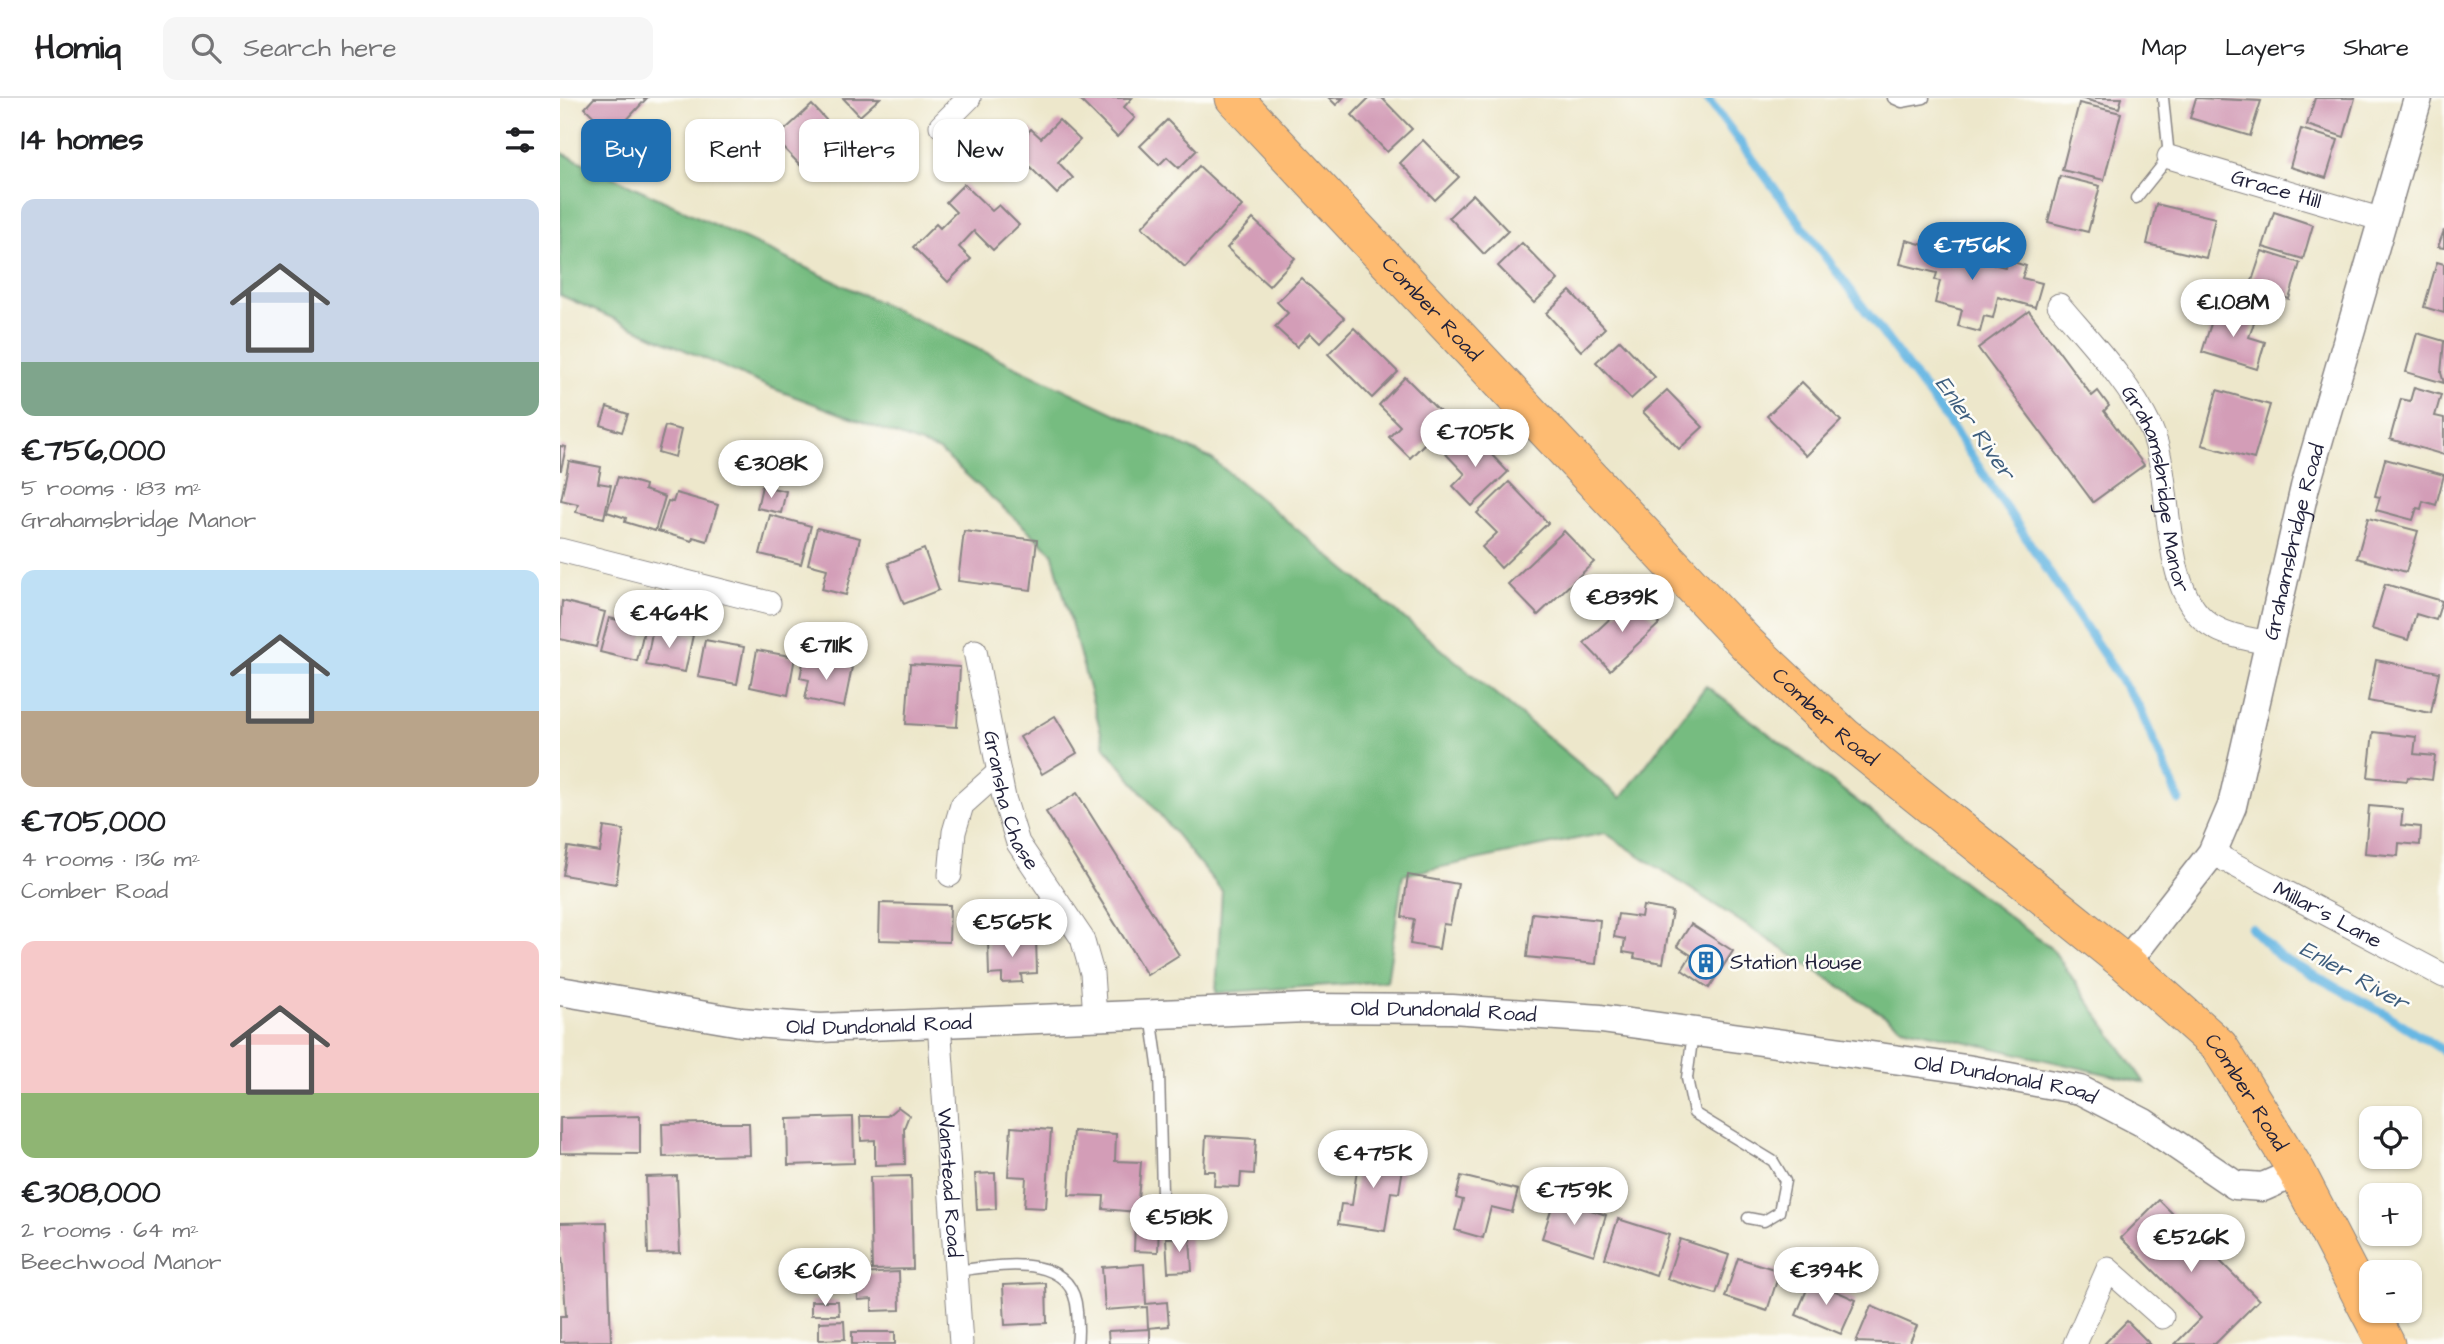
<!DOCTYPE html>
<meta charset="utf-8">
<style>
body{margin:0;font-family:"Architects Daughter",sans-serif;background:#f6f6f6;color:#202124;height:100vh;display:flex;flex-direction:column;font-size:26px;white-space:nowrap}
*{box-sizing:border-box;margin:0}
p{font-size:23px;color:#757577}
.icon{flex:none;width:38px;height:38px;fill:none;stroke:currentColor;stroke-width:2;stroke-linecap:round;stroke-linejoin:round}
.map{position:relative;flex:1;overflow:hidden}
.sheet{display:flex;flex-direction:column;background:#fff;width:560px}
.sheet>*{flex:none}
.banner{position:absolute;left:21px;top:21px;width:665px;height:63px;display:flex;gap:14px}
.buttons{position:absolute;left:1799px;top:1008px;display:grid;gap:14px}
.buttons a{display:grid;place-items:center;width:63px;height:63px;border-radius:14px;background:#fff;box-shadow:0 2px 5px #0004;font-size:35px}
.price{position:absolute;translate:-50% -60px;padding:0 16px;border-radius:24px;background:#fff;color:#222;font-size:23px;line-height:46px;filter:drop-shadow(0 2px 4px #0008)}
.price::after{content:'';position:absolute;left:50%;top:42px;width:21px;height:16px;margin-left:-10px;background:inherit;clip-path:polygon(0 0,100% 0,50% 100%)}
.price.current{background:#1f6fb2;color:#fff}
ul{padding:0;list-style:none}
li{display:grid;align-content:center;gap:14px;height:371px;padding:0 21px}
li span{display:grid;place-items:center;height:217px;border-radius:14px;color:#555}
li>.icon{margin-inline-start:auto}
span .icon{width:126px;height:126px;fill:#fffc;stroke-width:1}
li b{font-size:30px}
h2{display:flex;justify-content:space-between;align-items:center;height:84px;padding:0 21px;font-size:30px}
.pill{padding:0 24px;border-radius:14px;background:#fff;box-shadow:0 2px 5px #0004;font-size:24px;line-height:63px}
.pill.current{background:#1f6fb2;color:#fff}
header{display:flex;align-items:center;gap:42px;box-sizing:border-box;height:98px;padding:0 35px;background:#fff;border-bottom:2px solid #e0e0e0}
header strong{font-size:33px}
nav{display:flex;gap:38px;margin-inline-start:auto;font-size:24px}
.search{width:490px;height:63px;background:#f6f6f6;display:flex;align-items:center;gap:18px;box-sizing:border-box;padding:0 24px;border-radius:14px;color:#757577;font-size:26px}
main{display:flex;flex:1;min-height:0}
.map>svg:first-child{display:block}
</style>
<header>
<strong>Homiq</strong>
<div class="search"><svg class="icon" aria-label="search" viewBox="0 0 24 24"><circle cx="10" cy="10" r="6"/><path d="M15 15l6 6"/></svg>Search here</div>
<nav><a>Map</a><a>Layers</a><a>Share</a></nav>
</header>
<main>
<section class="sheet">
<h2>14 homes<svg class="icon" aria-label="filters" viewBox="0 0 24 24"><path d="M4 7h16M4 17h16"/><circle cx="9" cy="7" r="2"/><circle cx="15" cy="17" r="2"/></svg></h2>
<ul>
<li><span style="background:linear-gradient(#c9d6e8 75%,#7fa58c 0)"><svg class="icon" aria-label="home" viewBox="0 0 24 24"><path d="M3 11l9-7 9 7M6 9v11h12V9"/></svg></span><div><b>€756,000</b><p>5 rooms · 183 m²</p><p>Grahamsbridge Manor</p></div></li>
<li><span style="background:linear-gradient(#bfe0f5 65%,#b9a48a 0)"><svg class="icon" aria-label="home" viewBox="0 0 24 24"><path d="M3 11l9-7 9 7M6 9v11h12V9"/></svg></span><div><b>€705,000</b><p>4 rooms · 136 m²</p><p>Comber Road</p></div></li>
<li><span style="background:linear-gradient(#f6c9c9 70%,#8fb573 0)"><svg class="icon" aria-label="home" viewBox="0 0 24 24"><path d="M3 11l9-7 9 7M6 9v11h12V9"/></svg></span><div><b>€308,000</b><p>2 rooms · 64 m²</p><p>Beechwood Manor</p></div></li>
</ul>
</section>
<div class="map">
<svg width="1884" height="1246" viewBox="0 0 1884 1246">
<rect width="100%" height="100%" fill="#fdfcf7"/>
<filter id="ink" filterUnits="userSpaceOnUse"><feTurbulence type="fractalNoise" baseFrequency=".0143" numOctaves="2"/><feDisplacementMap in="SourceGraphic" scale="14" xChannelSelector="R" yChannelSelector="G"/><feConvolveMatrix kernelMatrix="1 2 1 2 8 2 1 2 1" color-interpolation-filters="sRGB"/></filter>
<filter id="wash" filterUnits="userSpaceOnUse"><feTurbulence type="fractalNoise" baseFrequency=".00686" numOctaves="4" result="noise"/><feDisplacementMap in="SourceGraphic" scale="28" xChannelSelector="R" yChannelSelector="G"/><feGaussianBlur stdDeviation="1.57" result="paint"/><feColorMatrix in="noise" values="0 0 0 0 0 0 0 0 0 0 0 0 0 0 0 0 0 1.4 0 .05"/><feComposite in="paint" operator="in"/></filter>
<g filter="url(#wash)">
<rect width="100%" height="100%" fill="#ede7cb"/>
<polygon fill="#76bc80" stroke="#4c6f5e" stroke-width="2" points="0,54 652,361 1061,700 1146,588 1493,852 1585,985 1342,929 1045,735 843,777 827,883 656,895 662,793 545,649 492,454 380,353 209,289 0,197"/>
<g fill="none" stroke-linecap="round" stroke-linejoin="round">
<g stroke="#68b7e3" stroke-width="9">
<polyline points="1147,0 1388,323 1579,609 1619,702"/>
<polyline points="1691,830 1720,859 1826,916 1884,953"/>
</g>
</g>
<g id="blocks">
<g fill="#d39db7">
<polygon points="34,0 87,0 53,37 25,10"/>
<polygon points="283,0 320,0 300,18"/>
<polygon points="518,0 572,0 564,9 575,20 557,39"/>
<polygon points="769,0 783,0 776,7"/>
<polygon points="809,0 822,0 852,31 827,54 792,17"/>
<polygon points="1519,0 1562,0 1559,10"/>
<polygon points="1636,0 1701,3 1690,38 1630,20"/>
<polygon points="1755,0 1795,0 1784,39 1747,27"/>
<polygon points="1519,5 1561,15 1544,82 1502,72"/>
<polygon points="252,7 284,41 270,54 266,49 243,70 215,41"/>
<polygon points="499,22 520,42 498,64 513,80 497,96 452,51 471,31 481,40"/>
<polygon points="607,22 637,52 619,70 607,59 599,67 580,48"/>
<polygon points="1741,31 1778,42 1766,80 1730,69"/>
<polygon points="863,42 899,79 875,102 840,65"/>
<polygon points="639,68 682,108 625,169 582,129"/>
<polygon points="1500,78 1540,88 1528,134 1488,124"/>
<polygon points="404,86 432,113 439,107 459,127 433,152 414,133 399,149 411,161 388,184 353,149 376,126 380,130 396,114 386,104"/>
<polygon points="913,96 948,133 924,156 889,119"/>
<polygon points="1596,106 1655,120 1646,160 1587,146"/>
<polygon points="1714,114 1753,127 1743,161 1703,149"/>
<polygon points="693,121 735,160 709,188 667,150"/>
<polygon points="1884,132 1884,150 1878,149"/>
<polygon points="1346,142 1403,158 1404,152 1435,161 1433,166 1445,169 1447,162 1466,168 1462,180 1482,185 1475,209 1438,199 1433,220 1424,218 1420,234 1398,228 1402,212 1375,205 1380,183 1375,182 1377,175 1340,166"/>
<polygon points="962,145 998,182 974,205 938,168"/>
<polygon points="1702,153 1740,165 1729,201 1690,189"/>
<polygon points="1877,164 1884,166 1884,215 1864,209"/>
<polygon points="741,180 784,220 760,245 750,235 737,249 715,229 728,215 717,204"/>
<polygon points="1010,193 1045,230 1021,253 986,215"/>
<polygon points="1656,210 1695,222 1689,239 1705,244 1697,271 1642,254"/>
<polygon points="1469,213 1532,298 1538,293 1549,308 1544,313 1584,367 1533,404 1418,250"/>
<polygon points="794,230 838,274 812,300 768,256"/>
<polygon points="1857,235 1884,243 1881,275 1884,285 1846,274"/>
<polygon points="1060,242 1095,279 1071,301 1036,264"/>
<polygon points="845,279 888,322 850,360 829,339 840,328 819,307"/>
<polygon points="1242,284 1281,323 1246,358 1207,318"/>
<polygon points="1854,289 1881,297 1875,318 1884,320 1884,357 1830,341 1841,301 1850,303"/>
<polygon points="1107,292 1143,329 1119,351 1083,314"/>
<polygon points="1657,292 1710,307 1694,361 1642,347"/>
<polygon points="47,309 68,316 62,334 41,327"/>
<polygon points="105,328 121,332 115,359 98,354"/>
<polygon points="910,334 948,374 912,408 893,388 905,376 886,356"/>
<polygon points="0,348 6,349 1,372 0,372"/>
<polygon points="1825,361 1884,377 1876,407 1863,403 1861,411 1857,410 1853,422 1816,412 1820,399 1815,398"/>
<polygon points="9,363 41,369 38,385 51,387 44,420 16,414 18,406 1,402"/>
<polygon points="58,379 85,387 84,392 105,399 95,433 65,424 66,420 47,414"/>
<polygon points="949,384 988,425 941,470 922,449 937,435 917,415"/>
<polygon points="202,388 226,393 221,415 197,410"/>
<polygon points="116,395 158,407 147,443 133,439 132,443 98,433 108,403 113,404"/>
<polygon points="210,417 251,428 241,466 200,456"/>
<polygon points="1808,420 1858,433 1846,474 1797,460"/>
<polygon points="257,430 300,440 286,497 262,491 267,471 248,466"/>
<polygon points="404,433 477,442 471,492 398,483"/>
<polygon points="1004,433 1034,464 978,517 948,486"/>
<polygon points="364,451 379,492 344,506 328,465"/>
<polygon points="1825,486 1882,503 1876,522 1856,516 1848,542 1812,531"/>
<polygon points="1073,499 1099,526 1050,572 1024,545"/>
<polygon points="2,503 45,514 36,549 0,541"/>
<polygon points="49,520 85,528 77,563 40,554"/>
<polygon points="93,529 133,537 125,574 86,567"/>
<polygon points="145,542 184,549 177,586 138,579"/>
<polygon points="197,552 235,559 228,597 190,589"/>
<polygon points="244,560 292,569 284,609 245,601 249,582 240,580"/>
<polygon points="1816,562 1879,574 1871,615 1808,603"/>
<polygon points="350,566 400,569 397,629 346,626"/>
<polygon points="495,618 517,655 482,676 460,639"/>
<polygon points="1813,634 1856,639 1854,656 1875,658 1872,682 1848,679 1847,683 1808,679"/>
<polygon points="517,695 619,857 587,877 486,714"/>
<polygon points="1809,708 1843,711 1841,727 1861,729 1860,747 1839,745 1838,758 1805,755"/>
<polygon points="44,729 64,732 56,786 3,777 8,749 40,754"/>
<polygon points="848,777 898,786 890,827 883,826 879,851 850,846 854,821 842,819"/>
<polygon points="320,805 390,807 389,844 319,842"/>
<polygon points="1083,808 1112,813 1103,865 1074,860 1075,856 1063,854 1065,841 1054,839 1058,816 1081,819"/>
<polygon points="972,815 1040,822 1036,866 967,859"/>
<polygon points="1131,826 1173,853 1149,890 1122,872 1131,857 1117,848"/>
<polygon points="476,841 477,875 461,876 462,884 442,885 442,876 429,877 428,842"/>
<polygon points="338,1009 349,1017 344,1030 345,1066 315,1067 315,1042 301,1043 300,1018 327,1018"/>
<polygon points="80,1018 80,1056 0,1055 0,1020"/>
<polygon points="293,1019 294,1065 228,1067 227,1021"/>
<polygon points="146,1025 189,1025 190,1057 103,1059 102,1026"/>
<polygon points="451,1029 491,1032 486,1110 464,1109 466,1079 448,1078"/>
<polygon points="513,1033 556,1036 555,1063 581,1064 577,1114 543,1111 544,1098 509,1097"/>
<polygon points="646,1038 696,1041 694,1076 681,1075 680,1089 654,1088 655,1073 644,1073"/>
<polygon points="800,1051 845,1057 839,1095 831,1094 825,1133 778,1126 781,1106 792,1107"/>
<polygon points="435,1075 436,1111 417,1112 415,1076"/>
<polygon points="117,1078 120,1155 88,1156 86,1079"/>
<polygon points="351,1078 353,1171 312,1172 310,1079"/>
<polygon points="901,1078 958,1092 952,1114 931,1109 923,1140 895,1132 903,1102 896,1100"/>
<polygon points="995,1100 1046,1117 1034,1157 982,1140"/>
<polygon points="1599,1102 1699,1202 1655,1246 1615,1246 1641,1220 1561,1140"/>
<polygon points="1058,1121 1109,1137 1096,1177 1045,1160"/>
<polygon points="47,1124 51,1243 0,1244 0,1218 6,1218 0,1125"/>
<polygon points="575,1124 599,1125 598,1154 574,1153"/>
<polygon points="630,1139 632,1173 608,1174 606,1140"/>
<polygon points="1120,1141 1169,1157 1156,1196 1107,1181"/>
<polygon points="1178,1160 1220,1173 1207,1213 1165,1199"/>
<polygon points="584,1166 586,1206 607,1204 609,1228 588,1230 587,1209 545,1212 542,1169"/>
<polygon points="339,1174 340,1212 312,1213 312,1201 298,1202 297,1176"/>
<polygon points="1251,1182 1296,1202 1281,1236 1236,1217"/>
<polygon points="486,1185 487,1225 445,1227 443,1187"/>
<polygon points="251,1203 278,1203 279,1217 251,1217"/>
<polygon points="1311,1208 1357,1228 1349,1246 1296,1244"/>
<polygon points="284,1223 285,1241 259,1242 259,1224"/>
<polygon points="1567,1223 1590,1246 1544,1246"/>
<polygon points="590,1231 590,1246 549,1246 548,1233"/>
<rect x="292" y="1234" width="43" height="12"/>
</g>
</g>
</g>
<g filter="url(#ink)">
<use href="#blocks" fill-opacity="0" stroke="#888483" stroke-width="2"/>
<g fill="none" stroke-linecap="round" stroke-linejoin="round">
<defs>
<g id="service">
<polyline points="1333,0 1342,4 1364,0"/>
<polyline points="1576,100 1609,59 1603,0"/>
<polyline points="591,917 599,974 602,1095 610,1120 620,1121"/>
<polyline points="1133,935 1127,980 1134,1015 1213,1063 1225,1083 1219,1114 1204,1123 1188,1120"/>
<path d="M395,1173C438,1168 513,1152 517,1213C518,1225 519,1235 517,1246"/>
</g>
<g id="minor">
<polyline points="381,28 409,0"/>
<path id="s1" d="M1609,59L1823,122"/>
<path id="s2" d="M1499,207C1532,246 1569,284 1591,331C1615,384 1598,490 1649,526C1666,538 1689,541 1709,545"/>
<polyline points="0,452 209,505"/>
<path id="s3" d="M415,553L444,700L458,745L522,840L532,875L535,920"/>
<path id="s4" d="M1652,755L1884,878"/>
<polyline points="390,777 394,734 402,707 439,674"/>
<path id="s5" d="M379,924L401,1246"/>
<polyline points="1515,1246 1548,1171 1602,1219"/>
</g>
<g id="tertiary">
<path id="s6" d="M1566,865L1652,755L1672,708L1745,389L1858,0"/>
<path id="s7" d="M0,893L181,924L260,930L747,910L892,911L1041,921L1406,971L1520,992L1584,1025L1675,1087L1703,1089L1737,1074"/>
</g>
<g id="trunk">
<path id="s8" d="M674,0L1186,545L1284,638L1566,865L1659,948L1737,1074L1826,1246"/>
</g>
</defs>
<use href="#service" stroke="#888483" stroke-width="13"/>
<use href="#minor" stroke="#888483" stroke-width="25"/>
<use href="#tertiary" stroke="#888483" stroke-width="31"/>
<use href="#trunk" stroke="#888483" stroke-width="39"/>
<use href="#service" stroke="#fff" stroke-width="10"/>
<use href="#minor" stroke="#fff" stroke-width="23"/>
<use href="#tertiary" stroke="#fff" stroke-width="28"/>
<use href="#trunk" stroke="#febb71" stroke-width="37"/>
</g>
</g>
<defs>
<symbol id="building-ring" viewBox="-11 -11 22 22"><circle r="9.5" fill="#fdfcf7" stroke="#1f6fb2" stroke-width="1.5"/><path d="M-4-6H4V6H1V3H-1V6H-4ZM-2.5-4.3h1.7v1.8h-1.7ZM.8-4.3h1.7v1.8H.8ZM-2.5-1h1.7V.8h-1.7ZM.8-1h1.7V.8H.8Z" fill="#1f6fb2"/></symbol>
</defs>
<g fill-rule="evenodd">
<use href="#building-ring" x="1127" y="845" width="38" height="38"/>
</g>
<g text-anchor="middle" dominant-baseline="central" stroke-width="5" stroke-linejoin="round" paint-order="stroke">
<g font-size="21" fill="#22223b" stroke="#fdfcf7">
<text stroke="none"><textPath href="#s1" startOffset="112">Grace Hill</textPath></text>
<text stroke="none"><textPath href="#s8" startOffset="289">Comber Road</textPath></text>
<text stroke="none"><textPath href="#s2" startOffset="214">Grahamsbridge Manor</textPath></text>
<text stroke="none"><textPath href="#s6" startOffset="462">Grahamsbridge Road</textPath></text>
<text stroke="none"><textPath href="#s8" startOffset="856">Comber Road</textPath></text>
<text stroke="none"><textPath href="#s3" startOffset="154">Gransha Chase</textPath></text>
<text stroke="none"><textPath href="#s4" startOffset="131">Millar's Lane</textPath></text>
<text stroke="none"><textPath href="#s7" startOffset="887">Old Dundonald Road</textPath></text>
<text stroke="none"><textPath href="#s7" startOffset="322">Old Dundonald Road</textPath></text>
<text stroke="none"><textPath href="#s7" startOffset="1454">Old Dundonald Road</textPath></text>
<text stroke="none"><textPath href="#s8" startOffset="1423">Comber Road</textPath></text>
<text stroke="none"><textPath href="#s5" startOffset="161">Wanstead Road</textPath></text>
</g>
<g font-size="21" fill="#22223b" stroke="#fdfcf7" text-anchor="start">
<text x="1170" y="864">Station House</text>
</g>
<g font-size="23" font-style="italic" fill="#3e5e7e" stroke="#fdfcf7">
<text transform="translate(1415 330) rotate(55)">Enler River</text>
<text transform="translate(1794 878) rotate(29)">Enler River</text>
</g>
</g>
</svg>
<div class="buttons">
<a><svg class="icon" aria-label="locate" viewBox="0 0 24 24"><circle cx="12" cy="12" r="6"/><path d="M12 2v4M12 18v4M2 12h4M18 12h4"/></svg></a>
<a>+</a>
<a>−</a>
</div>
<b class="price current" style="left:1412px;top:184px">€756K</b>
<b class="price" style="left:1673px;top:241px">€1.08M</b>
<b class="price" style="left:915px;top:371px">€705K</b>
<b class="price" style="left:211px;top:402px">€308K</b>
<b class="price" style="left:1062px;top:536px">€839K</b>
<b class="price" style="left:109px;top:552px">€464K</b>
<b class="price" style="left:266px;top:584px">€711K</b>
<b class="price" style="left:452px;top:861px">€565K</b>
<b class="price" style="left:813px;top:1092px">€475K</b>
<b class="price" style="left:1014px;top:1129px">€759K</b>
<b class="price" style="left:619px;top:1156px">€518K</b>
<b class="price" style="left:1631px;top:1176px">€526K</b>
<b class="price" style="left:1266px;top:1209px">€394K</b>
<b class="price" style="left:265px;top:1210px">€613K</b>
<div class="banner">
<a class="pill current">Buy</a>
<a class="pill">Rent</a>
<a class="pill">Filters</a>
<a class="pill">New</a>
</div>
</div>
</main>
